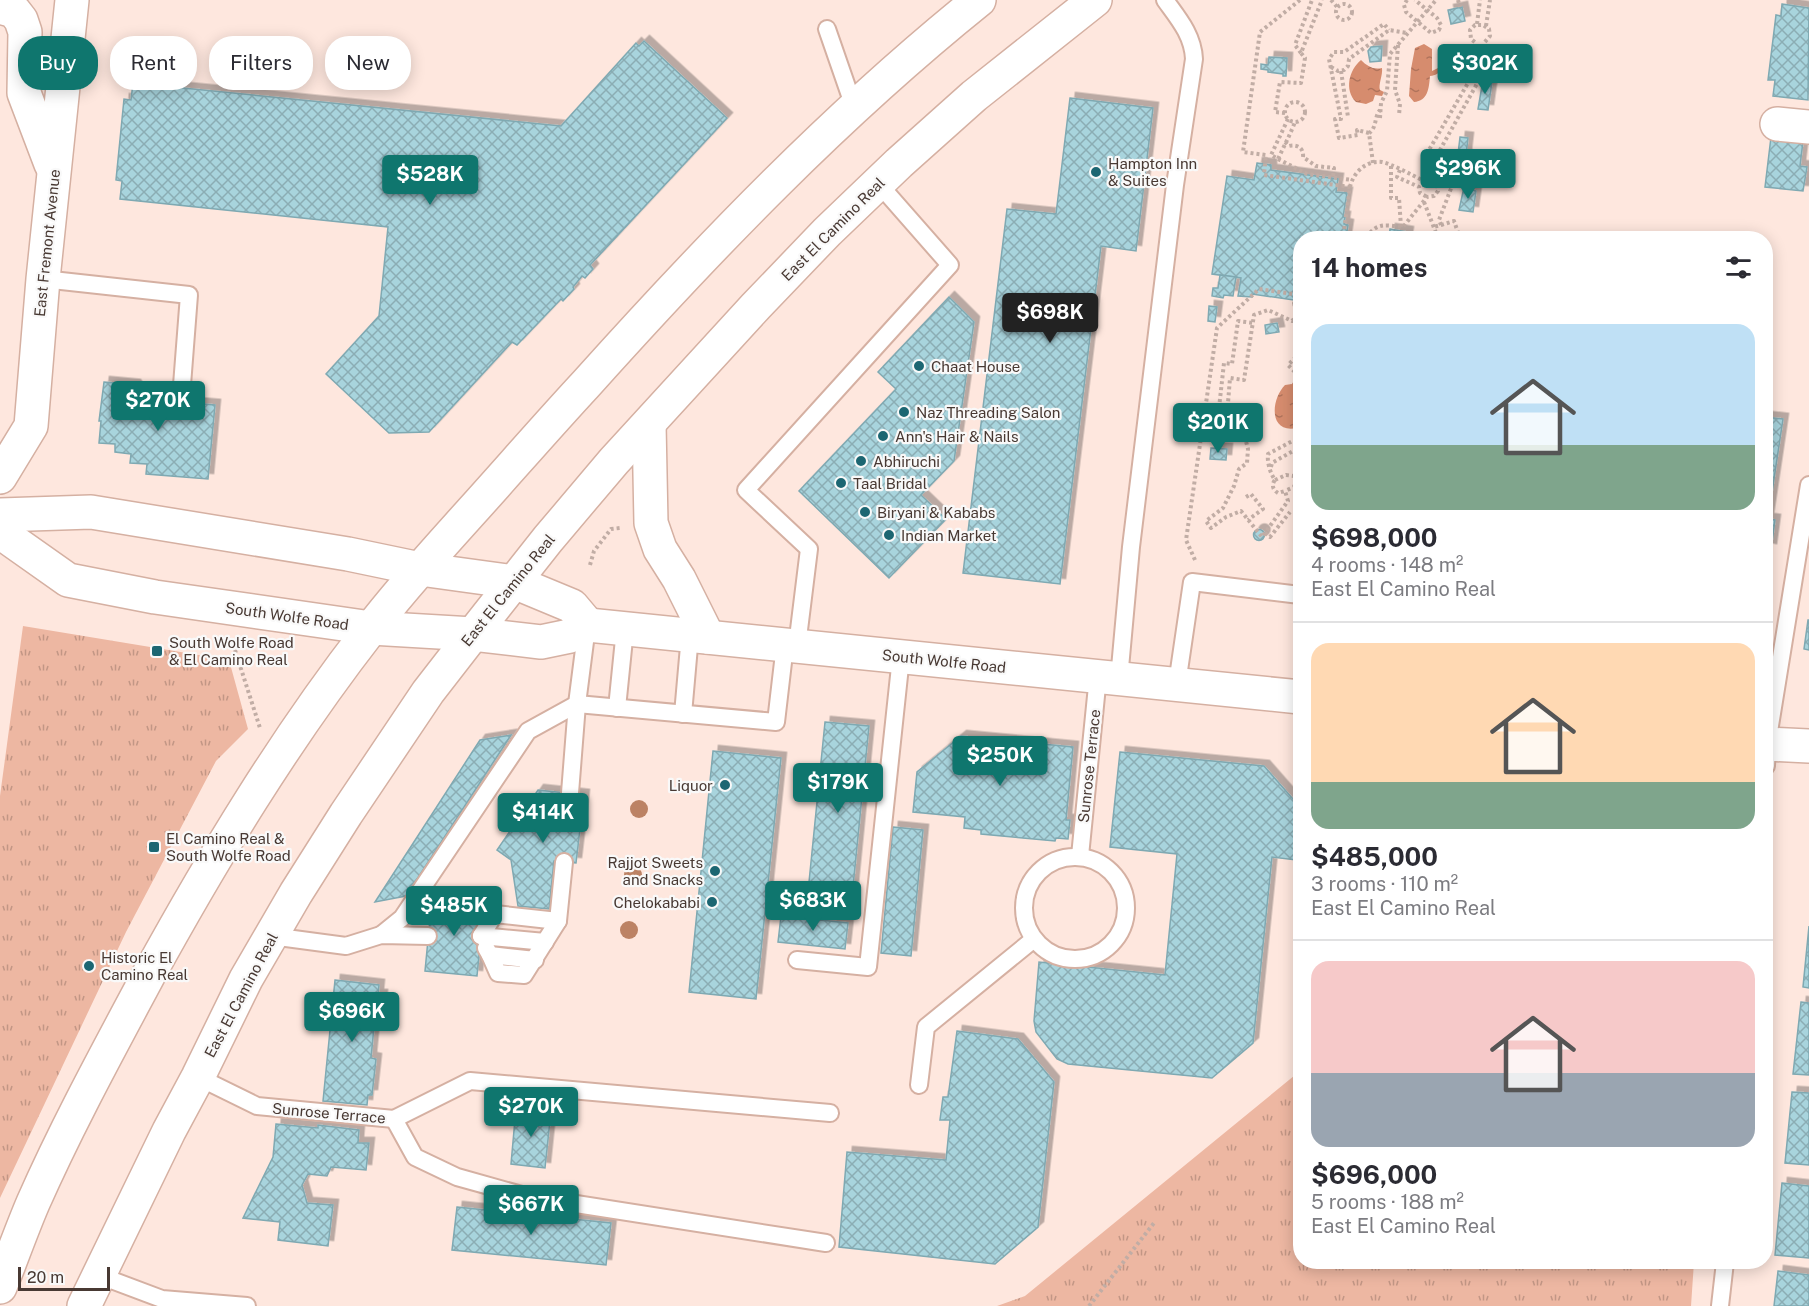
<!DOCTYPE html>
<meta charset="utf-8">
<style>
body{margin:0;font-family:"Public Sans",sans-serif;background:#f7f7f7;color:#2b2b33;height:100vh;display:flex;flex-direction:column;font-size:22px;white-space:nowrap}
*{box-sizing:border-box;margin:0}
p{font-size:20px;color:#7c7c81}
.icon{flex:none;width:33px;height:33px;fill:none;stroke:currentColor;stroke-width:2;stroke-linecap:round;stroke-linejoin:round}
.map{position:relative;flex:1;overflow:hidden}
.sheet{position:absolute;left:1293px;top:231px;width:480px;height:1038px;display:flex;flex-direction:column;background:#fff;border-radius:24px;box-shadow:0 3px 15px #0003}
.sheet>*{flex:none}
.guide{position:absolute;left:18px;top:36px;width:570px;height:54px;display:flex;gap:12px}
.scale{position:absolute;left:18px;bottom:15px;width:92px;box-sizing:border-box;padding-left:6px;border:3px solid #483933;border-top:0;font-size:16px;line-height:21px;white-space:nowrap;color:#483933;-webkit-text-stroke:4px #f9f9f9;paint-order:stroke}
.price{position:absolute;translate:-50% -51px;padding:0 14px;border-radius:6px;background:#0f766e;color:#fff;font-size:20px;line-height:39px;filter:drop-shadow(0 2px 3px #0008)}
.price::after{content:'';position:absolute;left:50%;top:36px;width:18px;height:14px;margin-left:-9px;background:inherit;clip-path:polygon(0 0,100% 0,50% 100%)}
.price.active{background:#222;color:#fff}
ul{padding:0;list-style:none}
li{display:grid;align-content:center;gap:12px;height:318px;padding:0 18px}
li+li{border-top:2px solid #e1e1e2}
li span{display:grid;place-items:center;height:186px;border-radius:18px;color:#555}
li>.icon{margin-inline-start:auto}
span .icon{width:108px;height:108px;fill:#fffc;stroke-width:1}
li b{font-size:26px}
h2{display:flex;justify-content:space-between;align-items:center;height:72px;padding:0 18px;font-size:26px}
.pill{padding:0 21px;border-radius:24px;background:#fff;box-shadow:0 3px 15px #0003;font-size:21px;line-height:54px}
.pill.active{background:#0f766e;color:#fff}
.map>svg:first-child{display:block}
</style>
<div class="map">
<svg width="1809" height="1306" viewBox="0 0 1809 1306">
<defs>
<pattern id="grass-tufts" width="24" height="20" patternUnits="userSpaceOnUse" patternTransform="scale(1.5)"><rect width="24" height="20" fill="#edb7a2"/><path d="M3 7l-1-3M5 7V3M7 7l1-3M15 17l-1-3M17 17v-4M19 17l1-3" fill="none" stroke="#c29685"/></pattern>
<pattern id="water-ripples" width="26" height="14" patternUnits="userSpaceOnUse" patternTransform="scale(1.5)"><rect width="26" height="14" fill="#d68c6e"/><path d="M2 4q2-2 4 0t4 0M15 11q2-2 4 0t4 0" fill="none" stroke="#b0735b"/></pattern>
<pattern id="building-cross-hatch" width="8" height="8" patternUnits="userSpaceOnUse" patternTransform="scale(1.5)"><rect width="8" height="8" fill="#a8d4dd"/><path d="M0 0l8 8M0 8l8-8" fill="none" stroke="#8badb4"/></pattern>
<filter id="shadow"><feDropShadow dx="5.5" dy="-5.5" stdDeviation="0" flood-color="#0004"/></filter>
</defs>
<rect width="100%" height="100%" fill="#fee7de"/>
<g fill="url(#grass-tufts)">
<polygon points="23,626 229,660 248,729 216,761 126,932 0,1198 0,796"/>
<polygon points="1300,1071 1300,1262 1694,1262 1691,1306 997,1306 1025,1296"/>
</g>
<g fill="url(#water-ripples)">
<path d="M1424,44L1432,49V71L1442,66L1449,54L1455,50C1470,53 1465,69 1461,80L1451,82L1443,71C1438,72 1436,76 1430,76C1429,88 1428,101 1414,102L1409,96L1411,69L1415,48Z"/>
<path d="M1361,60C1367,66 1373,70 1382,68C1383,75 1378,85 1380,90L1384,92L1382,96L1375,95L1373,101L1366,104L1356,102C1344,90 1349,70 1361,60Z"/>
<path d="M1297,376L1300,379L1297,384L1300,387V435L1297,428C1268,434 1271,399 1285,385L1292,384Z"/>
</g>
<g fill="url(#building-cross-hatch)" stroke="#7fa9b2" stroke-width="1.5" filter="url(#shadow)">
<polygon points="1782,4 1809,8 1808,100 1773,96 1775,80 1768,80 1776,15 1781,16"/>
<polygon points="1462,7 1465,21 1451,24 1448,10"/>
<polygon points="644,41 727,118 590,265 593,269 585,278 582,276 573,287 574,289 563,301 561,299 517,345 512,342 429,432 389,433 326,374 379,316 388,227 120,199 122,181 116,180 124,99 131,100 133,83 561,126 636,43 639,46"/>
<polygon points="1382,46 1381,61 1370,62 1368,51 1371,47"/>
<polygon points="1269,57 1287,58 1286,76 1283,76 1283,74 1268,72 1268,70 1261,69 1261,64 1268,65"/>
<polygon points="1483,80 1492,82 1488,110 1478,109"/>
<polygon points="1070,98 1153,108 1136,251 1101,246 1060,584 963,573 1007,209 1056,214"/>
<polygon points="1460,137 1468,138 1466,155 1475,159 1469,176 1455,170 1461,154 1458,154"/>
<polygon points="1771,137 1803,141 1800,166 1807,167 1803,191 1765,187"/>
<polygon points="1257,163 1271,165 1271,170 1338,179 1336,192 1347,193 1343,217 1345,217 1344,224 1348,225 1346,238 1300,238 1300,301 1252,294 1252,297 1238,296 1241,278 1212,274 1227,176 1254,180"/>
<polygon points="1464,187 1476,191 1473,212 1459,210"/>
<polygon points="1390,229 1408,232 1407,238 1389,238"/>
<polygon points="1220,275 1236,277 1233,296 1224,295 1223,298 1212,296 1213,288 1218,288"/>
<polygon points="949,297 974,322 954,461 921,495 946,519 889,578 799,491 896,389 878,372"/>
<polygon points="1209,306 1217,307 1215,322 1208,321"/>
<polygon points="1277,323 1279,332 1266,334 1265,325"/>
<polygon points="104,382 135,385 144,399 215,405 208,479 146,474 147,464 130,463 131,454 115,452 115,444 99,443 101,421 99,421"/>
<polygon points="1766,417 1783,419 1768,519 1775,520 1771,549 1766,548"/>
<polygon points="1211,448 1227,449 1226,460 1210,459"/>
<circle cx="1259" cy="535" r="5.5"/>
<polygon points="1808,620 1809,620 1809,650 1804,649"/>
<polygon points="825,722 869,726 851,907 807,902"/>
<polygon points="511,735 406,896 375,902 480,740"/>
<polygon points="961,736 1073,747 1066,820 1070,820 1068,839 1056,838 1055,841 981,834 981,830 964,828 965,817 913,812 917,772"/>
<polygon points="713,751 781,758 756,999 689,992"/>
<polygon points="1120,752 1264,766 1300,807 1296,860 1272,857 1253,1043 1212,1078 1068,1064 1057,1059 1036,1032 1034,1021 1039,962 1165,975 1177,854 1110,847"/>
<polygon points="538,790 584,795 576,863 554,861 549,909 518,906 511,860 497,850"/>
<polygon points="893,827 923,830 911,956 881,953"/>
<polygon points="432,898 484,904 477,976 425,971"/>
<polygon points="781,916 848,923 845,949 778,942"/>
<polygon points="1809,926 1809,988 1803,987"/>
<polygon points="335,980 379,985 378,995 382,995 379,1028 374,1027 371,1058 376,1059 372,1095 368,1095 367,1105 323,1101"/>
<polygon points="1801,1002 1809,1003 1809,1075 1793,1074"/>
<polygon points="957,1031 1018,1039 1054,1082 1038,1227 995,1264 839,1247 847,1152 946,1160 950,1120 940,1120 943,1097 948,1097"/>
<polygon points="1792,1092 1809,1093 1809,1165 1785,1163"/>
<polygon points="516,1108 551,1111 545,1168 511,1164"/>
<polygon points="276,1124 318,1128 318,1125 359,1130 358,1143 369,1143 366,1170 331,1167 327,1176 308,1174 302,1185 307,1203 333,1205 328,1246 278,1240 280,1222 243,1218 273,1157"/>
<polygon points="1782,1183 1809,1186 1809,1258 1775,1255"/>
<polygon points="457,1207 611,1223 606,1265 452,1250"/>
<polygon points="1778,1271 1809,1275 1809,1306 1774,1306"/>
</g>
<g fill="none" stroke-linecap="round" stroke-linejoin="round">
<defs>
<g id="lane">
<polyline points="827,29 854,107"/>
<polyline points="43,279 189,295 182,385"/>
<polyline points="797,646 809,549 746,490 950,265 878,183"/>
<path d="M1119,679L1131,547L1175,185L1194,59C1193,35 1178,18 1165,0"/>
<polyline points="1177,684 1192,582 1300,595"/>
<polyline points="617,708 625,629"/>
<polyline points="683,714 690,635"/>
<polyline points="1766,766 1767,744 1809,485"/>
<polyline points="570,793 577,704 587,626"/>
<polyline points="1080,856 1098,676"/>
<circle cx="1075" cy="908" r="51"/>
<polyline points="381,935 402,918 528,731 577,704 776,722 785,645"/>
<polyline points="271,936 346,946 381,935 428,936"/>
<polyline points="481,936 495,914 558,921 564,862"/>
<polyline points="481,936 545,942"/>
<polyline points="486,948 490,955 535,960"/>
<polyline points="490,955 498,973 524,975 558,921"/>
<polyline points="797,960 868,967 901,657"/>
<polyline points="198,1077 257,1106 394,1119"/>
<polyline points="919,1085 926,1027 1034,939"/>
<polyline points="394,1119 415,1157 457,1177 525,1196 826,1243"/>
<polyline points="394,1119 470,1081 830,1113"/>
<polyline points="98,1275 162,1299 247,1306"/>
<polyline points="1720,1306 1725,1262"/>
</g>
<polyline id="street" points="1777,124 1809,127"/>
<g id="secondary">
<polyline points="0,7 14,11 21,20 25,32 24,93 51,164"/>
<polyline points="0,477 31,426 43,279 72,0"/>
<polyline points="0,515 91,512 348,554 420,569 514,582 572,606 588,625"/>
<polyline points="0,532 68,580 155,597 371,628 473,634 541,642 570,636 588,625 1300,697"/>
<polyline points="1766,744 1809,746"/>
</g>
<g id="primary">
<polyline points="649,424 651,523 660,549 679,579 708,637"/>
<path d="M0,1287C11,1260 21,1231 33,1203C67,1126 108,1051 148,976C214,856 285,739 369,631C401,589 436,551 471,512C509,470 547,426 586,384C709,247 836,115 979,0"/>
<polyline points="84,1306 169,1131 198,1077 246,979 296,893 346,814 428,692 473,634 548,539 614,461 756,306 827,232 899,163 974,96 1095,0"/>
</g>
</defs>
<use href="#lane" stroke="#d5b0a2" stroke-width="20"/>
<use href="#street" stroke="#d5b0a2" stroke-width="36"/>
<use href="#secondary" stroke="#d5b0a2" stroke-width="36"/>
<use href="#primary" stroke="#d5b0a2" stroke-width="36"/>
<g stroke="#c1ada5" stroke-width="4" stroke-dasharray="3 3" stroke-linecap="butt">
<polyline points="1300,0 1260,32 1243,152 1266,155 1264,175 1350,187 1343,238"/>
<polyline points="1331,0 1338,8"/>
<polyline points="1407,0 1404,5 1406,12 1431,33 1439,30 1441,25 1437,18 1415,0"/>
<polyline points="1458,0 1460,7"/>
<circle cx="1344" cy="12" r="8"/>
<polyline points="1477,24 1480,0"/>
<polyline points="1486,26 1490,0"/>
<polyline points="1398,45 1395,90 1400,104 1399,115"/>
<polyline points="1301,53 1295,45 1312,0"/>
<polyline points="1331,67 1338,71 1344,70 1348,66 1349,59 1389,30 1407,33"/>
<polyline points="1341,71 1348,117"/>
<circle cx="1295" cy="112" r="10"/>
<polyline points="1285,113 1275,112 1280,82 1301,83 1305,58 1301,53 1322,0"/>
<polyline points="1380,118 1381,103 1387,91 1390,54 1436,0"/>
<path d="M1288,119L1271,155L1278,159C1284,146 1290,135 1295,122"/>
<polyline points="1369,133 1357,130 1358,135 1339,138 1335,119 1341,119 1329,59 1334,52 1344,52 1384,24 1389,30"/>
<path d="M1285,142L1289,146C1297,144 1304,148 1303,157L1316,166L1334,168L1333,177"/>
<polyline points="1278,159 1307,174 1352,180"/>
<path d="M1373,163L1369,133C1377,128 1374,117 1380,110"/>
<polyline points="1391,166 1391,198 1399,198 1401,227"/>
<polyline points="1431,166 1483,73 1484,43 1490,36 1489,29 1483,25 1475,25 1470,30 1471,39 1476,43 1475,71 1422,162 1455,178 1439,220 1441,225 1433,227"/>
<polyline points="1400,170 1397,177 1419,187 1420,193 1427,197"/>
<path d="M1350,187C1353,173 1366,160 1382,162C1392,164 1412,175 1422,180L1426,178H1433L1437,184L1438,191L1434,196L1427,197L1403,227C1385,225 1377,222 1366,238"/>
<polyline points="1424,202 1438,238"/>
<polyline points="1441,225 1454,221 1460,238"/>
<path d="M1300,304L1294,303L1297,316L1292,321L1268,310L1254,315L1244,380L1230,378L1228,403L1243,430L1248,449L1247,463L1239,469L1234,486L1223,508L1206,521L1211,528L1226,517L1241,511L1262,537L1288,501L1285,491L1278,493C1273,490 1271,485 1275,480C1270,473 1267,462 1268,454L1300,437"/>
<polyline points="1296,357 1288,365 1300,377"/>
<polyline points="1300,364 1300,366"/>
<polyline points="1219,408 1224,363 1232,364 1238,321 1253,323"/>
<polyline points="1271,467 1272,463 1300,447"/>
<polyline points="1275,480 1286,475 1294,476 1296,481 1294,487 1285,491"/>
<polyline points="1246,497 1251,494 1263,509 1248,520"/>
<polyline points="1265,533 1270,537 1290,512"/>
<polyline points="1195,560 1186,540 1217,328 1259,289 1300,295"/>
<polyline points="590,565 594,551 611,529 620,528"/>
<polyline points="235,650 260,728"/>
<polyline points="1089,1306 1154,1223"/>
</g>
<use href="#lane" stroke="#fff" stroke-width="16"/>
<use href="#street" stroke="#fff" stroke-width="33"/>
<use href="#secondary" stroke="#fff" stroke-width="33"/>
<use href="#primary" stroke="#fff" stroke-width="33"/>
</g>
<g fill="#bc8264">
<circle cx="639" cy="809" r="9"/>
<circle cx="633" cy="875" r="9"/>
<circle cx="629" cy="930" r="9"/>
</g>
<g fill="#1c6672" stroke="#f9f9f9" stroke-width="2">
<circle cx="1096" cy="172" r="6"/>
<circle cx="919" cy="366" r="6"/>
<circle cx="904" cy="412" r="6"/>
<circle cx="883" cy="436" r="6"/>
<circle cx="861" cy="461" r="6"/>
<circle cx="841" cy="483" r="6"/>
<circle cx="865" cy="512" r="6"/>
<circle cx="889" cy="535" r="6"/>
<rect x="151" y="645" width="12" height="12" rx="3"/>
<circle cx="725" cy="785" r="6"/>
<rect x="148" y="841" width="12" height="12" rx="3"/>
<circle cx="715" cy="871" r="6"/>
<circle cx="712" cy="902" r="6"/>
<circle cx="89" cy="966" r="6"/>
</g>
<g text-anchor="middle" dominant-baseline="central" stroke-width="4.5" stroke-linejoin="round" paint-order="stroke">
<g font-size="15" fill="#483933" stroke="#f9f9f9" text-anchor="start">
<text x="1108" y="163">Hampton Inn<tspan x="1108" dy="17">&amp; Suites</tspan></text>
<text x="931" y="366">Chaat House</text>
<text x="916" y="412">Naz Threading Salon</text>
<text x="895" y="436">Ann's Hair &amp; Nails</text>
<text x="873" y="461">Abhiruchi</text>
<text x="853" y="483">Taal Bridal</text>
<text x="877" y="512">Biryani &amp; Kababs</text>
<text x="901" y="535">Indian Market</text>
<text x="169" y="642">South Wolfe Road<tspan x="169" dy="17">&amp; El Camino Real</tspan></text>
<text x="713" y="785" text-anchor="end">Liquor</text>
<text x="166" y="838">El Camino Real &amp;<tspan x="166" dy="17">South Wolfe Road</tspan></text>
<text x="703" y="862" text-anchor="end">Rajjot Sweets<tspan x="703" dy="17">and Snacks</tspan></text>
<text x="700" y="902" text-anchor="end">Chelokababi</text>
<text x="101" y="957">Historic El<tspan x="101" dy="17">Camino Real</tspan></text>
</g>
<g font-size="15" fill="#483933" stroke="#f9f9f9">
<text transform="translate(833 229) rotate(-45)">East El Camino Real</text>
<text transform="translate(47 243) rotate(-84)">East Fremont Avenue</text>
<text transform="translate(508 590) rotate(-51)">East El Camino Real</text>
<text transform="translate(287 616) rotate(8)">South Wolfe Road</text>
<text transform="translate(944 661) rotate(6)">South Wolfe Road</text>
<text transform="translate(1089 766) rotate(-84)">Sunrose Terrace</text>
<text transform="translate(241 995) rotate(-62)">East El Camino Real</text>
<text transform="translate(329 1113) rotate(5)">Sunrose Terrace</text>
</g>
</g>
</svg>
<div class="scale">20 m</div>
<b class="price" style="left:1485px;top:95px">$302K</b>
<b class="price" style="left:1468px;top:200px">$296K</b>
<b class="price" style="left:430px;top:206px">$528K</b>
<b class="price active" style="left:1050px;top:344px">$698K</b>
<b class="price" style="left:158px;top:432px">$270K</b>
<b class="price" style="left:1218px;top:454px">$201K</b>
<b class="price" style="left:1000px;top:787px">$250K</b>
<b class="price" style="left:838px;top:814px">$179K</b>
<b class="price" style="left:543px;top:844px">$414K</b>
<b class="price" style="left:813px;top:932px">$683K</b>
<b class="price" style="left:454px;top:937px">$485K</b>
<b class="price" style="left:352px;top:1043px">$696K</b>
<b class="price" style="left:531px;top:1138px">$270K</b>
<b class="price" style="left:531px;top:1236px">$667K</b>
<div class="guide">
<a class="pill active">Buy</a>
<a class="pill">Rent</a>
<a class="pill">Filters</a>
<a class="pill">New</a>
</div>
<section class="sheet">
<h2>14 homes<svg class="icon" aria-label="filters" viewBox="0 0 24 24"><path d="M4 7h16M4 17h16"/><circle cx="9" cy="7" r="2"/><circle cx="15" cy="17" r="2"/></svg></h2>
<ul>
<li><span style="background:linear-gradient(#bfe0f5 65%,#7fa58c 0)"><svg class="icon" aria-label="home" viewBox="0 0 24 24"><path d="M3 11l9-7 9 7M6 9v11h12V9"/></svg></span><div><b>$698,000</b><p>4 rooms · 148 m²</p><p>East El Camino Real</p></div></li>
<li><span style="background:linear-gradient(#ffd9b3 75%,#7fa58c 0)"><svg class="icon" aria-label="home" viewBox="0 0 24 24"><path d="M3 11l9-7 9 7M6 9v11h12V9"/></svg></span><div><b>$485,000</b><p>3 rooms · 110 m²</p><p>East El Camino Real</p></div></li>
<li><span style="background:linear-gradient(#f6c9c9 60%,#9aa5b1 0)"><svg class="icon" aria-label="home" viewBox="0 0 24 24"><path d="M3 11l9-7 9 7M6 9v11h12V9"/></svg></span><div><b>$696,000</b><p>5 rooms · 188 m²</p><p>East El Camino Real</p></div></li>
</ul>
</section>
</div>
